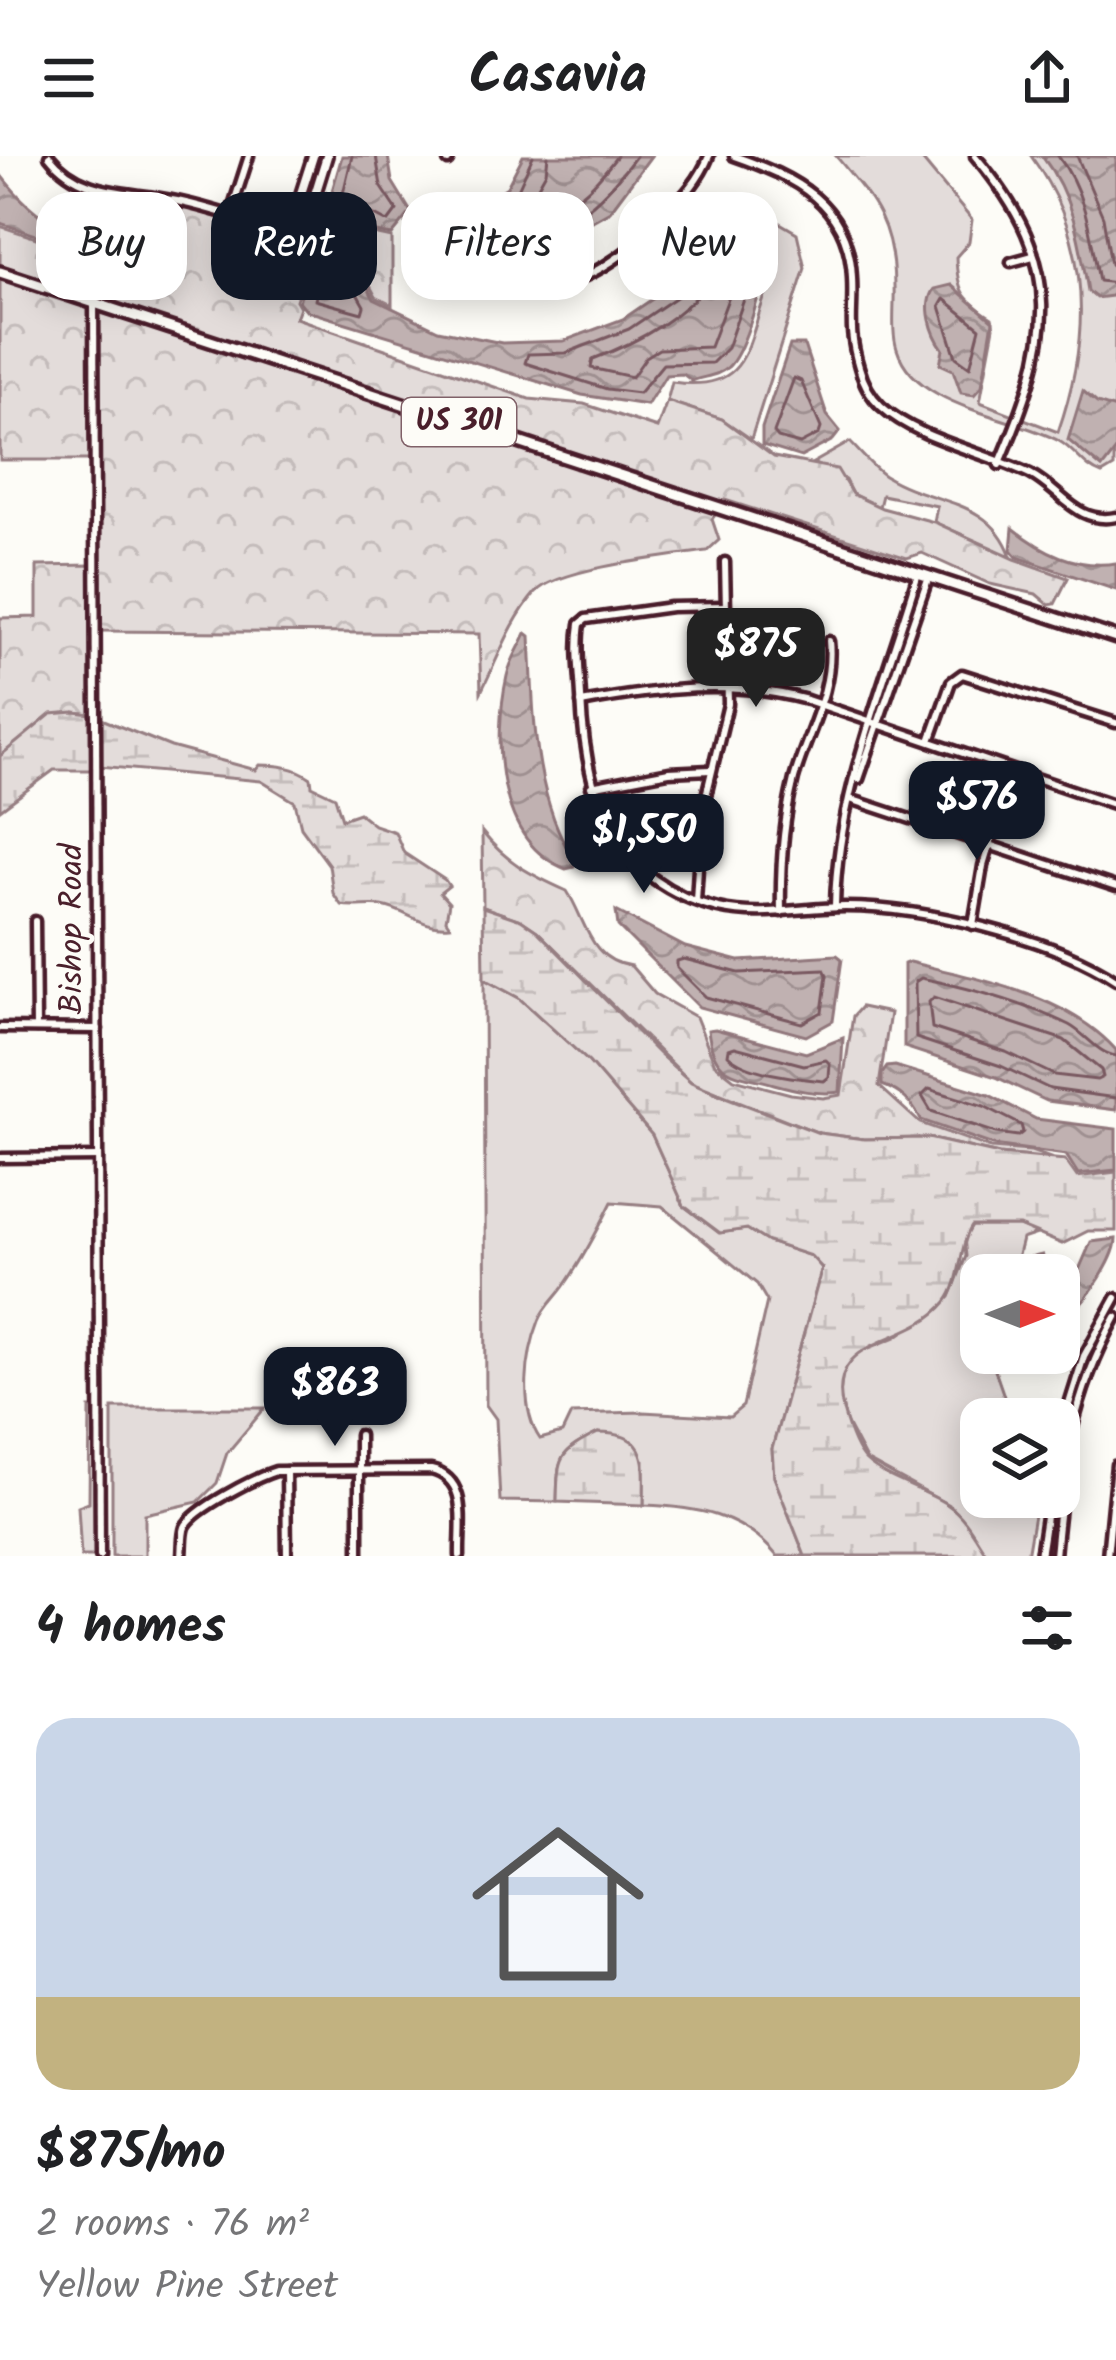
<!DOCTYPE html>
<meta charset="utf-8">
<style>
body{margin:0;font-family:Kalam,sans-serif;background:#f2f2f2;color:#202124;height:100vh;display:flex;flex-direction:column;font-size:45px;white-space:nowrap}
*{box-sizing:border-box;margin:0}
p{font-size:39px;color:#757577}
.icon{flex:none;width:66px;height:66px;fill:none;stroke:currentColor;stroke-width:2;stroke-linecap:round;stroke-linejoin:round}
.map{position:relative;height:1400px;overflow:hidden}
.panel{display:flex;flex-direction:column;background:#fff;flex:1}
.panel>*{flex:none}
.guide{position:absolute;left:36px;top:36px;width:1044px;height:108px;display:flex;gap:24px}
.needle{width:78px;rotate:90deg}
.buttons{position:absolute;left:960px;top:1098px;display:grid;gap:24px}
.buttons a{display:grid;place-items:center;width:120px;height:120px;border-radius:24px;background:#fff;box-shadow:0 6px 30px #0003;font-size:60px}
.price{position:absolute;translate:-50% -102px;padding:0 27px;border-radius:24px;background:#111827;color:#fff;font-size:39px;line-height:78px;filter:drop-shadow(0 3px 6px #0008)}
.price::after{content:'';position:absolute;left:50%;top:72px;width:36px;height:27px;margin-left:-18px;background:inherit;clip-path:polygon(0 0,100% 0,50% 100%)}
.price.active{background:#222;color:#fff}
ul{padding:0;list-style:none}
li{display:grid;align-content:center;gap:24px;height:636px;padding:0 36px}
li+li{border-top:3px solid #e0e0e0}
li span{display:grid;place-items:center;height:372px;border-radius:36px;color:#555}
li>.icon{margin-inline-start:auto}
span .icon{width:216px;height:216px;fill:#fffc;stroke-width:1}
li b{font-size:51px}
h2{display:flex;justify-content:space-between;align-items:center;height:144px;padding:0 36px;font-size:51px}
.pill{padding:0 42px;border-radius:36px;background:#fff;box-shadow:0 6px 30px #0003;font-size:42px;line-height:108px}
.pill.active{background:#111827;color:#fff}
header{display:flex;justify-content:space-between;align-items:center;height:156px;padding:0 36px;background:#fff;font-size:54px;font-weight:800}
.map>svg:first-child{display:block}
</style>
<header><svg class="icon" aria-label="menu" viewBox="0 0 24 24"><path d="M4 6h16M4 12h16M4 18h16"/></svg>Casavia<svg class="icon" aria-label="share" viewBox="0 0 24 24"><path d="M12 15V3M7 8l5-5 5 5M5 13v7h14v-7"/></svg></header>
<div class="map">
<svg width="1116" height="1400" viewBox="0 0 1116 1400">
<defs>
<pattern id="forest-crowns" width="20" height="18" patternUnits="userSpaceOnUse" patternTransform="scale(3)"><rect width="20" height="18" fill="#e3dcda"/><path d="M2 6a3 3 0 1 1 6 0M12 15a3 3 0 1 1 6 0" fill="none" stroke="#c4bcbb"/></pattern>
<pattern id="wetland-marsh" width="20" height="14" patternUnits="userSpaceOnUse" patternTransform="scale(3)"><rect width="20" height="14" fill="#e3dcda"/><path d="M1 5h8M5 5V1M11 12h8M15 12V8" fill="none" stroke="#c4bcbb"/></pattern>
<pattern id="water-waves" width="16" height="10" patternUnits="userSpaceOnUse" patternTransform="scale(3)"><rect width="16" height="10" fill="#c0b1b1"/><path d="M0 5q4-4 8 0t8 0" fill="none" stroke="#9e8f90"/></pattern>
</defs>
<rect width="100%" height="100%" fill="#fdfcf7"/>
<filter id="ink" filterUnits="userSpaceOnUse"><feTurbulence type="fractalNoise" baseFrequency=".00833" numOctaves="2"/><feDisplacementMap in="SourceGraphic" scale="24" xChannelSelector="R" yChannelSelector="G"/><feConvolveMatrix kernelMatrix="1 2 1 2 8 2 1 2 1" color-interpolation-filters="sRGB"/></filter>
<g filter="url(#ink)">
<g fill="#e3dcda" stroke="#967e82" stroke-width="3" fill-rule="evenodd">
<path d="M836,0H919L972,64L969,86L956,101C957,135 963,144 992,162L994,171L980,246L1058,276C1091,181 1092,85 1031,0H1116L1114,311L1102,318C1084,312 1075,294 1059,285C1011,259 915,252 897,193C891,175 895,149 894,129C893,66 874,46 836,0Z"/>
<path d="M756,53L797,77L805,112L751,283L722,263L667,245L672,226C754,238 745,185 770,127L771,114L747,95L739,75L743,64Z"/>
<path d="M850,286C861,297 873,312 885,320C932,349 990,341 1011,400L934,366L937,350L882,339L879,351L852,338L845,324L813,307Z"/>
<path d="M484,823L519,842L589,906L652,979L684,1050L719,1077L747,1073L768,1086L811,1100L822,1112L772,1293L774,1321L805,1400H777C742,1358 695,1351 644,1349V1304L598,1277C557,1297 558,1302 557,1346L500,1345L496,1263L486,1249ZM612,1046L662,1050L757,1128L767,1145L743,1250L730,1261L643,1256L571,1258L562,1277L540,1283C519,1253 526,1198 539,1165C544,1151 558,1140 566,1127C584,1101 598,1074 612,1046Z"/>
<polygon points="972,1070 1019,1070 1037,1078 1022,1083 1013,1119 981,1119 981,1197 989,1197 1012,1263 981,1263 981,1341 1037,1341 1027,1400 988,1400 952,1351 866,1304 846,1266 840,1239 843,1214 852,1199 896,1181 950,1141 966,1100 964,1082"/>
<polygon points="90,1252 96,1252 96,1400 81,1400 78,1350 89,1346"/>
<polygon points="112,1252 265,1252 227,1297 217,1327 198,1346 145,1358 145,1400 112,1400"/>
</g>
<g fill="url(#forest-crowns)" stroke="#967e82" stroke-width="3">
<polygon points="326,38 329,54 374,78 392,82 392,149 376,141 362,115 324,100 310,104 296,144 300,151 296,162 529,243 584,248 657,272 667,245 722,263 774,301 837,313 852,338 882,352 934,366 1015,403 1068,422 1055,448 1049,449 1036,438 990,428 922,397 907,402 725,344 721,349 0,109 0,70 136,115 156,118 166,46 297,85 290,105 297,107"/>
<polygon points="0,122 90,149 91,304 0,304"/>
<path d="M97,151L718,355L712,363L719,384L707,395C672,400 556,412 535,437C510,466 498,503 481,536L479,478L99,475Z"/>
<polygon points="91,409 92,558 74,556 0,600 0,462 37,461 37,410"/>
<path d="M482,676C506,706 531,719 567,735C586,764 589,805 631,810L655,838L696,861L715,908L734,923L791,938L823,942L841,939L853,860L861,851L890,857L879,930L920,967L991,992L1031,995L1053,1003L999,998L928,982L864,983L819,977L691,926L537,775L521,764L483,751Z"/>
</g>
<g fill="url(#wetland-marsh)" stroke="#967e82" stroke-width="3">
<polygon points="74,556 92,558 92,614 54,614 0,654 0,600 51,558"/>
<path d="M99,562L171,591L256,614L260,609C279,609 296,611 311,622L312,630L335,641L342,663L359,657L374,669L395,676L404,697L445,724L449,730L440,737L449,747L446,764L450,770C423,773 406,754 382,750C368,748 355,752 341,749L333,737L329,709L301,671L295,646L261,625L99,610Z"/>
<path d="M483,751L521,764L537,775L659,898L691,926L723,940L819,977L864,983L928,982L999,998L1065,1004L1077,1021L1116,1016V1075H1088L1062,1088L1019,1070H972C958,1091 963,1124 946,1146C909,1192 825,1178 843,1254C847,1269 855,1294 866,1305C885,1323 926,1334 948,1349C965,1360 977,1384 988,1400H805L774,1321L772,1293L822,1112L811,1100L768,1086L747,1073L720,1077L684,1050L652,979L589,906L519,842L484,823Z"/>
<path d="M598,1277C651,1277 644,1306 644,1349L557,1346C558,1302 557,1297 598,1277Z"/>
</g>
<g fill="url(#water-waves)" stroke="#91777b" stroke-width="3">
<polygon points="342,0 388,0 392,25 411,56 392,79 376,76 328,49"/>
<polygon points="523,0 651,0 610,55 569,78 519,86 488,76 477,59 482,48 507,31"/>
<path d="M1042,0L1116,1V135L1111,140L1096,142L1088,135C1080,86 1073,40 1042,0Z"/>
<path d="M0,18C49,82 77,78 149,89L152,96L147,108L137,113L0,67Z"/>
<path d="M726,69L745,104L763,120C759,141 743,198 728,211C717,221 703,220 692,225L683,218L666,219L647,249L582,239L307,155L299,145L313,105L324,102L360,117L374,143L438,174L502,187L564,185L623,163L673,129Z"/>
<path d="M951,129L993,165L982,230L974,239L961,237L953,214L940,208L943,193C932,178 922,149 934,133Z"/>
<polygon points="790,189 804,189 827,259 840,275 833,284 801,301 762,289 762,272"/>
<polygon points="1083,235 1097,247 1116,253 1116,294 1102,312 1068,284"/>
<path d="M1013,372C1043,396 1075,413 1116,407V434L1017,401L1011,394Z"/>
<path d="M526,477L530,480C534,558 532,638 575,706L574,711L566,713C495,686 493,583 507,520C510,505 520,491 526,477Z"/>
<polygon points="616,755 685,791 739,805 837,799 842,803 833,865 806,880 699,851 618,770"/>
<path d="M909,806C978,823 1066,838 1116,894V954L1047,945L996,921L904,891V808Z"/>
<path d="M715,873L806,897L843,882L840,936C816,939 796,934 774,928C736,917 714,923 708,874Z"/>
<path d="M895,910L989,939L1036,963L1116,973V1014L1078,1018L1066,999L993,989L921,964C912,947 902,936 882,929V918L887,911Z"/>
<path d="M1116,1083C1116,1104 1078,1159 1059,1168V1119H1020L1029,1102L1042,1099L1051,1113L1072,1120L1078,1116L1091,1086Z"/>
</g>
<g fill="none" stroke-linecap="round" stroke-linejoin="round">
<g stroke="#795961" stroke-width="3">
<polyline points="352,0 342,42 388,66 397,54 381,30 376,0"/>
<path d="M533,0L516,38L493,56L497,66C562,89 600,47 636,0"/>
<path d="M548,0L546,16L528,48L532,56C576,51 592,33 617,0"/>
<path d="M1058,0C1086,36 1091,82 1099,125L1116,127"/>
<polyline points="1077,0 1103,61 1111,108 1116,112"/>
<polygon points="720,94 727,96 735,111 750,126 727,192 712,207 663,208 639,237 607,233 525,207 528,198 566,197 629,173 681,138"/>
<polygon points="328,117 351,127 364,150 362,157 315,144 321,120"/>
<path d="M717,121H723L732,132L710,191L659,193L646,201L632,221L591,212L593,203C646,183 678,162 717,121Z"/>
<polygon points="944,143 980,172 970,211 956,201 940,150"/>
<polygon points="794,222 801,225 821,272 819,278 800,288 778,282 774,277"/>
<polygon points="684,803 739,817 824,813 827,819 822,856 802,867 706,841 677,812 677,805"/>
<polygon points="934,841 1064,884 1101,914 1103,921 1097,924 1054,919 1006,896 932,872 929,846"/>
<path d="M735,891L804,909L826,904L830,908L829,921L824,925C796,922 748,918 728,899L729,893Z"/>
<path d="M1116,900C1098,898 1086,878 1069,869C1024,847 970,832 921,822L915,826L916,882L1001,910L1050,933L1116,942"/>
<polygon points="929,933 984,950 1021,969 1023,976 1018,980 996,977 931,955 922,940"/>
</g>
<defs>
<g id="street">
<path d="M49,0C82,42 130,34 177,45C219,54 260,69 301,83"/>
<path d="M734,0C794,21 849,47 852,121C854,158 847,172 859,211C863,226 869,239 881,250C918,284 985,296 1030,318C1061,334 1077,369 1116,361"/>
<path d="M975,0C1069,110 1052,185 999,309"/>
<polyline points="448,5 450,0"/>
<polyline points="230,59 249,0"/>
<polyline points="1011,106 1033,100"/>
<path d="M439,114C525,162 602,126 665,60C683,41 699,25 709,0"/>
<polyline points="94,146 100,1400"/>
<path d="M726,450L671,451L586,463L580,468C576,492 580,517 581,541C585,638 611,726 718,752C761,762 802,751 845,751C923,751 1051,781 1116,824"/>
<path d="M581,547C658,533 730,523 807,544L1116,649"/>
<polyline points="930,585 951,526 962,518 1116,567"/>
<polyline points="859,623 929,420"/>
<polyline points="591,631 669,616 710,614"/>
<polyline points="850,643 1116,731"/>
<polyline points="696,745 701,661 728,548 725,406"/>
<path d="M835,750C837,635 886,526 918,417"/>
<path d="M781,756C780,711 783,667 794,623C807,577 834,535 829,485"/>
<polyline points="35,765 36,872"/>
<polyline points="973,769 983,710 1011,616"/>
<polyline points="0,872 98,873"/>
<polyline points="0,1002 98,1001"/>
<polyline points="359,1279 359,1400"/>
<polyline points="1059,1280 1084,1200 1116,1142"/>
<polyline points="286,1315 287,1400"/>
<path d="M182,1400C183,1392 182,1379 185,1371C193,1353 257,1321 276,1315L431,1314C470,1323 459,1369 460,1400"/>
<polyline points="1040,1400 1049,1341"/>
<path d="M1055,1400C1063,1310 1071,1242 1116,1161"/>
<polyline points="1107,1400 1116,1309"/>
</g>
<g id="secondary">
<polyline points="288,78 313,0"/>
<polyline points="295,103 327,0"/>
</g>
<polyline id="primary" points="0,116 1116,482"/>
</defs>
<use href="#street" stroke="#4a1f2b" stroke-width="15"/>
<use href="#secondary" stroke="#4a1f2b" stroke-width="16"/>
<use href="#primary" stroke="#4a1f2b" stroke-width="18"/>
<use href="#street" stroke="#fdfcf7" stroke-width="6"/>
<use href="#secondary" stroke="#fdfcf7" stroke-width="8"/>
<use href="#primary" stroke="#fdfcf7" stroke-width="9"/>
</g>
</g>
<g text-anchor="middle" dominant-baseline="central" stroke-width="9" stroke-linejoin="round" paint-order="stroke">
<rect fill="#fdfcf7" stroke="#806168" stroke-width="3" x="402" y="242" width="114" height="48" rx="9"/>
<g font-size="30" font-weight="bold" fill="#4a1f2b">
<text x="459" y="266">US 301</text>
</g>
<g font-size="33" fill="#4a1f2b" stroke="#fdfcf7">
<text transform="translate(73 773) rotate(-90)">Bishop Road</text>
</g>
</g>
</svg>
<div class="buttons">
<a><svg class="needle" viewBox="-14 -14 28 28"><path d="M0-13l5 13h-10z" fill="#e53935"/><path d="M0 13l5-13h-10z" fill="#757577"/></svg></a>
<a><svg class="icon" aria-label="layers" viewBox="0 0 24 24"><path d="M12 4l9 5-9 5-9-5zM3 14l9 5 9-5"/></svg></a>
</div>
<b class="price active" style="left:756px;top:554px">$875</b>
<b class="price" style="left:977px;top:707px">$576</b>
<b class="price" style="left:644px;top:740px">$1,550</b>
<b class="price" style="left:335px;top:1293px">$863</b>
<div class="guide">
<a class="pill">Buy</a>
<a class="pill active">Rent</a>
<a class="pill">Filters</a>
<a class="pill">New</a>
</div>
</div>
<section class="panel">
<h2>4 homes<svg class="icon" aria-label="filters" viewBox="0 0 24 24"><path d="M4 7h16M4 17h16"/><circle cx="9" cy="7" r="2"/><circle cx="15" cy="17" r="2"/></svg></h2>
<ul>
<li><span style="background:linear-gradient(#c9d6e8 75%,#c2b280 0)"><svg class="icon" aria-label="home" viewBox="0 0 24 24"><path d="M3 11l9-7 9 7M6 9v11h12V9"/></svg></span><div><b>$875/mo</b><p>2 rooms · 76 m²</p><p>Yellow Pine Street</p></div></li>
</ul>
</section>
